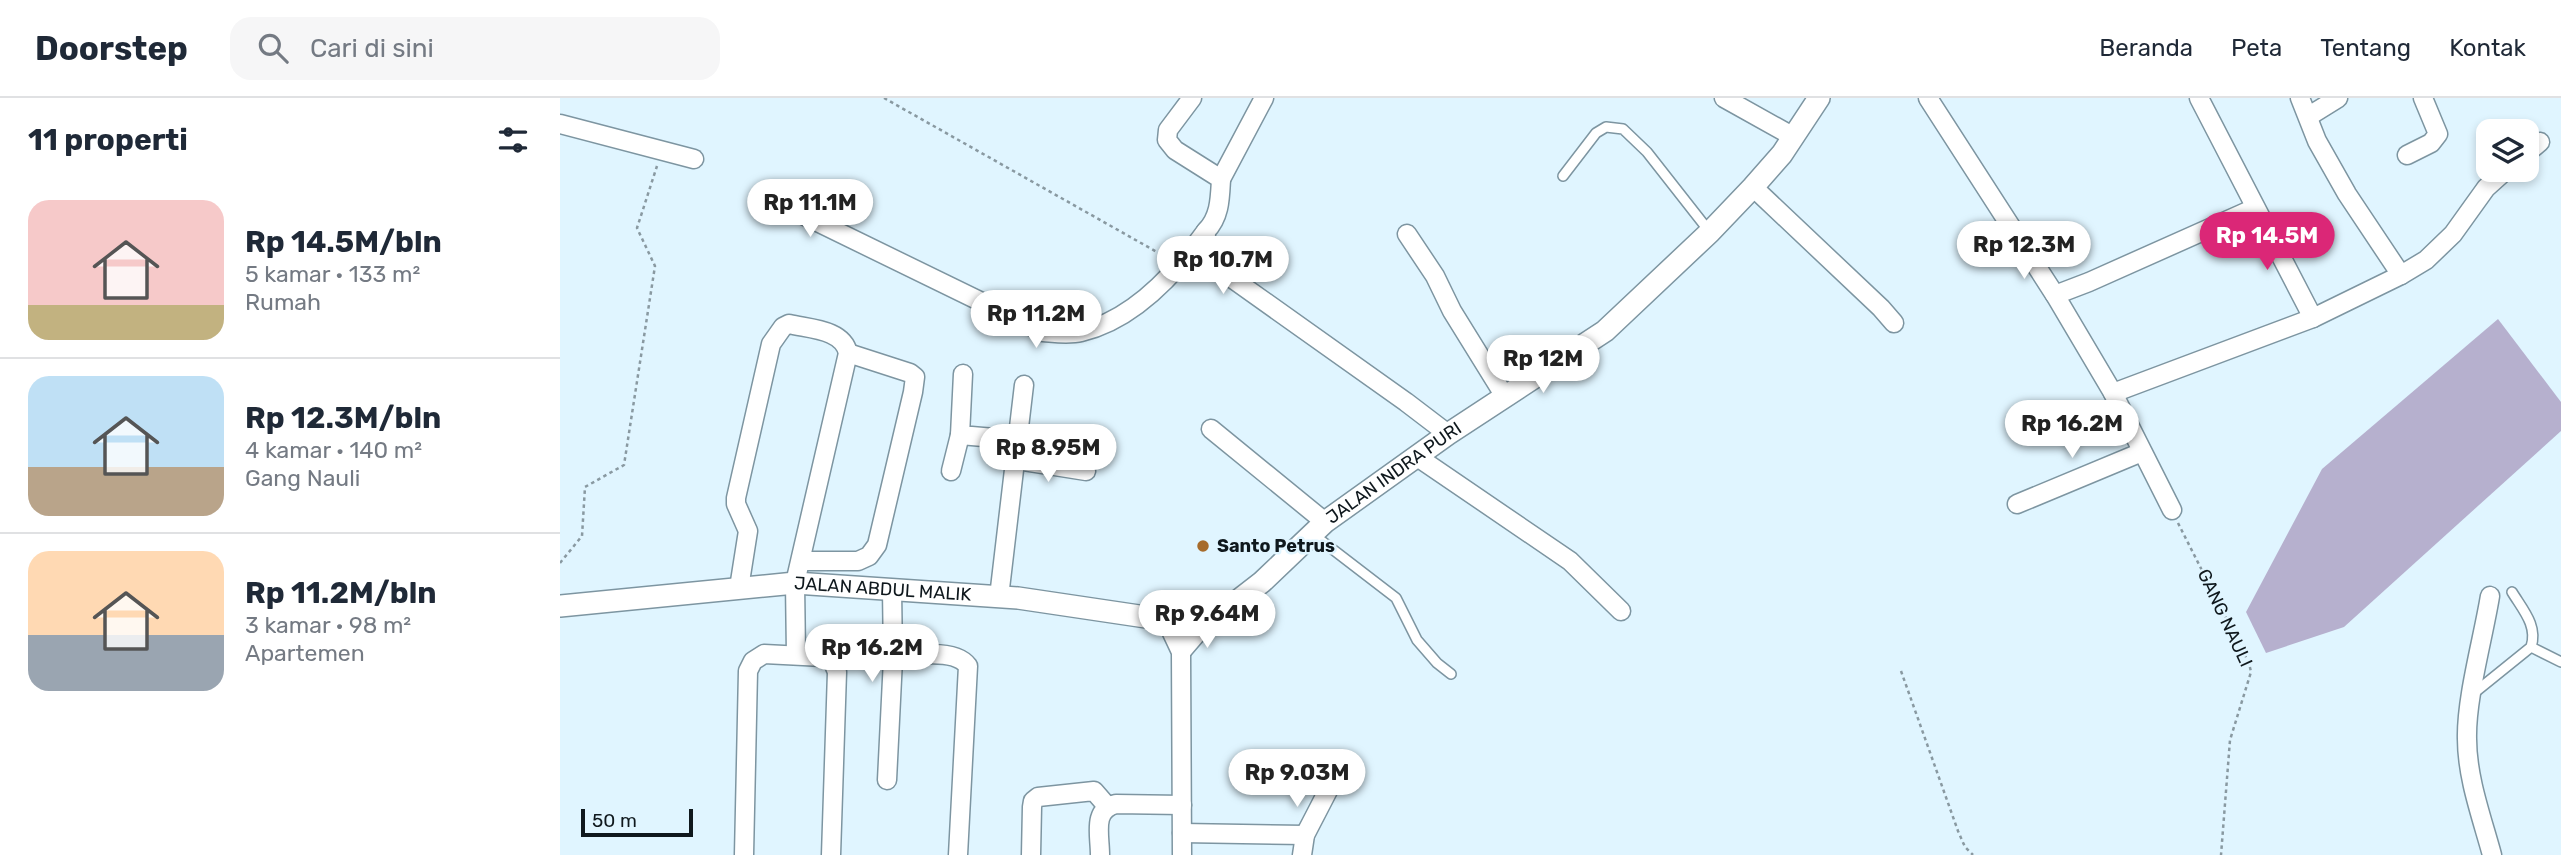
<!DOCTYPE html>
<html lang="id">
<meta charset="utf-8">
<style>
body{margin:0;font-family:Rubik,sans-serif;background:#f6f6f7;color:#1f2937;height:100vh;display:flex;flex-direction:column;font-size:26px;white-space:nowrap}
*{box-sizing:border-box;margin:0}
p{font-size:23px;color:#747a83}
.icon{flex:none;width:38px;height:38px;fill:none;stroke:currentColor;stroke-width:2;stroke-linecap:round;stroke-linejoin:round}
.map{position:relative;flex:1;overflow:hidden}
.side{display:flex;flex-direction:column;background:#fff;width:560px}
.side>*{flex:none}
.controls{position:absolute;left:1916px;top:21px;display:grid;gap:14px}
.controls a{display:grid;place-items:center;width:63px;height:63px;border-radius:14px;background:#fff;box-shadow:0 4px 10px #0003;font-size:35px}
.scale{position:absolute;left:21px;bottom:18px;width:112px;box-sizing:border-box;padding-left:7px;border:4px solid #0f181d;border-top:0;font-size:19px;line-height:24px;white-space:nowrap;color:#0f181d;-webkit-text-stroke:5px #e0f5ff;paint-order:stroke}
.price{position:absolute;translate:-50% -60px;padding:0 16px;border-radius:24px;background:#fff;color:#222;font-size:23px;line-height:46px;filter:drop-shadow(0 2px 4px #0008)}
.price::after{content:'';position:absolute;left:50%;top:42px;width:21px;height:16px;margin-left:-10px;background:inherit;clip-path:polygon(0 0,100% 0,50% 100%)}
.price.on{background:#db2777;color:#fff}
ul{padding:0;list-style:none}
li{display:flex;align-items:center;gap:21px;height:175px;padding:0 28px}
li+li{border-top:2px solid #e0e1e3}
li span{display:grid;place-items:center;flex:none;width:196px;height:140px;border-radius:21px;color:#555}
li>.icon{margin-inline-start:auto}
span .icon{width:84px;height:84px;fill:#fffc;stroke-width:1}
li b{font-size:30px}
h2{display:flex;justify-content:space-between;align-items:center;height:84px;padding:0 28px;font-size:30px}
header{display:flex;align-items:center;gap:42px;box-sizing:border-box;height:98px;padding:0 35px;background:#fff;border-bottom:2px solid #e0e1e3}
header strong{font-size:33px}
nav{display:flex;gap:38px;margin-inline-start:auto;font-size:24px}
.search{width:490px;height:63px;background:#f6f6f7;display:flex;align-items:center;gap:18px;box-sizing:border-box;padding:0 24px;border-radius:21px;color:#747a83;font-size:26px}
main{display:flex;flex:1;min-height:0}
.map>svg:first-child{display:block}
</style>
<header>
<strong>Doorstep</strong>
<div class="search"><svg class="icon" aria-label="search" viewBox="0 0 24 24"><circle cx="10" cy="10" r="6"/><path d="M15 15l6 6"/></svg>Cari di sini</div>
<nav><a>Beranda</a><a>Peta</a><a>Tentang</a><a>Kontak</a></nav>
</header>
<main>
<section class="side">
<h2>11 properti<svg class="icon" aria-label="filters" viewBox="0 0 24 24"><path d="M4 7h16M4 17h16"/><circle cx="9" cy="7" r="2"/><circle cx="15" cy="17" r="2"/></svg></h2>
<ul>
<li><span style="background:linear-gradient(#f6c9c9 75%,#c2b280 0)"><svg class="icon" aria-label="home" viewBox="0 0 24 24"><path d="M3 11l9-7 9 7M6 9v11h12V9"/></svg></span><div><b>Rp 14.5M/bln</b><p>5 kamar · 133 m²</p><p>Rumah</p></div></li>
<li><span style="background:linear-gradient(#bfe0f5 65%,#b9a48a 0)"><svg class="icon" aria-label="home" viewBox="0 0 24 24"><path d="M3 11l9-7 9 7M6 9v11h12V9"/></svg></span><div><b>Rp 12.3M/bln</b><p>4 kamar · 140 m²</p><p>Gang Nauli</p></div></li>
<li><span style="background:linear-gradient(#ffd9b3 60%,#9aa5b1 0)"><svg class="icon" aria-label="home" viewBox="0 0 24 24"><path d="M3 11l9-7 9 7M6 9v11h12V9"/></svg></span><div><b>Rp 11.2M/bln</b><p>3 kamar · 98 m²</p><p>Apartemen</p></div></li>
</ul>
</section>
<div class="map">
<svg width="2001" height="757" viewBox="0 0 2001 757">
<rect width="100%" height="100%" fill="#e0f5ff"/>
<polygon fill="#b6b0ce" points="1938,221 2001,304 2001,333 1784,529 1706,555 1686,514 1762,371"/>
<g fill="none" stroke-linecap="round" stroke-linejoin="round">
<defs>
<g id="service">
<polyline points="1003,78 1036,35 1046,29 1063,31 1087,54 1149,133"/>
<polyline points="754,437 836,500 857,542 877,565 891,576"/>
<polyline points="1971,549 2001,564"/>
<path d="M1914,595L1971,549C1978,528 1963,512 1952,494"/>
</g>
<g id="minor">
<path d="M632,0L608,32L607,42L615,52L661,81C660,100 660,119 646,133C645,152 650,161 663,174L846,304L888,336"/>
<polyline points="1164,0 1234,39"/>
<polyline points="1368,0 1495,197 1553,295 1612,412"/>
<polyline points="1639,0 1753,220"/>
<polyline points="1740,0 1757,43 1787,96 1841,177"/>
<polyline points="1749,18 1778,0"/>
<polyline points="0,26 134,61"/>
<polyline points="1967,55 1980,44"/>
<polyline points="1847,57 1871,45 1878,36 1863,0"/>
<polyline points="661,81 704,0"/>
<polyline points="1193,89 1321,210 1334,225"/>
<path d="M237,114L483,234C496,235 509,237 521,234C573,222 616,175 646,133"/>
<polyline points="847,136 875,178 892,213 944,297"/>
<polyline points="1495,197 1529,184 1695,110"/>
<polyline points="403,276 400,337 459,342"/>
<polyline points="1553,295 1753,220 1841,177 1866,162 1893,136 1926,90 1946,72"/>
<polyline points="651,331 765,424"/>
<polyline points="856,358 1010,463 1061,513"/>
<polyline points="457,362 526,373"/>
<polyline points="391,373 400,337"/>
<polyline points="1457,406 1582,354"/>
<polyline points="241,463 298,463 309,458 317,447 353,294 355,279 350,275 288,255"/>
<path d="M179,490L188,433L176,406V400L211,246L223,229L229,226C249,231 283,231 288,255L235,485L236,557"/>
<path d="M1930,498C1923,541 1906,600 1907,641C1907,680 1922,720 1932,757"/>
<polyline points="439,499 464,287"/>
<polyline points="606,522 621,554 622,757"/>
<polyline points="621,554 645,526"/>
<path d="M333,561C352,557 395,550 408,568L398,757"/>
<polyline points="327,682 333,561 332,491"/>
<polyline points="622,735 745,737"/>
<polyline points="184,757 188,573 193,563 204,556 263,559 273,564 277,574 271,757"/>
<polyline points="471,757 472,709 473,703 478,699 534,693 547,708"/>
<path d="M540,757C540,736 532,712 556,706L622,707"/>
<polyline points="742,757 745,737 775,679"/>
</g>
<g id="tertiary">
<path id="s1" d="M0,508L235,485L458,500L606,522L645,526L653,522L702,484L765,424L888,336L1045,233L1150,134L1193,89L1222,56L1259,0"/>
</g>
</defs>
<use href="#service" stroke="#7d95a1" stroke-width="12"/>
<use href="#minor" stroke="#7d95a1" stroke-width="21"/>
<use href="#tertiary" stroke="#7d95a1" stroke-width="24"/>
<g stroke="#8999a1" stroke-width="2.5" stroke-dasharray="3.5 3.5" stroke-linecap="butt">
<polyline points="324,0 604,158"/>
<polyline points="1618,425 1689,565 1691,574 1670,642 1661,757"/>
<polyline points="0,465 22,438 25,389 64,367 95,168 77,130 97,68"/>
<polyline points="1341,573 1398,733 1405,749 1413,757"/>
</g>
<use href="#service" stroke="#fff" stroke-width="9"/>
<use href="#minor" stroke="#fff" stroke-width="18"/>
<use href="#tertiary" stroke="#fff" stroke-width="21"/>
</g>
<circle fill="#a66b2b" stroke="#e0f5ff" stroke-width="2.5" cx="643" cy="448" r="7"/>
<g text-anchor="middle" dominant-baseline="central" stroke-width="5" stroke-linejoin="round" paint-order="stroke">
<g font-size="18" fill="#0f181d" stroke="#e0f5ff">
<text stroke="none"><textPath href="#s1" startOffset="891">JALAN INDRA PURI</textPath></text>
<text stroke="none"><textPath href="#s1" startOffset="324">JALAN ABDUL MALIK</textPath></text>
<text transform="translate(1665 520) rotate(65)">GANG NAULI</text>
</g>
<g font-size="18" font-weight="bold" fill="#0f181d" stroke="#e0f5ff" text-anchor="start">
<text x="657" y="448">Santo Petrus</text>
</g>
</g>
</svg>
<div class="controls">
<a><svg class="icon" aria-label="layers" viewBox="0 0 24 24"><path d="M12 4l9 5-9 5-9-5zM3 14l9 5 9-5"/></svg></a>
</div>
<div class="scale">50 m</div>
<b class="price" style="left:250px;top:141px">Rp 11.1M</b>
<b class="price on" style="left:1707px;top:174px">Rp 14.5M</b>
<b class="price" style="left:1464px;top:183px">Rp 12.3M</b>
<b class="price" style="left:663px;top:198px">Rp 10.7M</b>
<b class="price" style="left:476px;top:252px">Rp 11.2M</b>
<b class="price" style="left:983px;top:297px">Rp 12M</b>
<b class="price" style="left:1512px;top:362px">Rp 16.2M</b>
<b class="price" style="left:488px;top:386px">Rp 8.95M</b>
<b class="price" style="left:647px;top:552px">Rp 9.64M</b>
<b class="price" style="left:312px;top:586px">Rp 16.2M</b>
<b class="price" style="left:737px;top:711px">Rp 9.03M</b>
</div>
</main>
